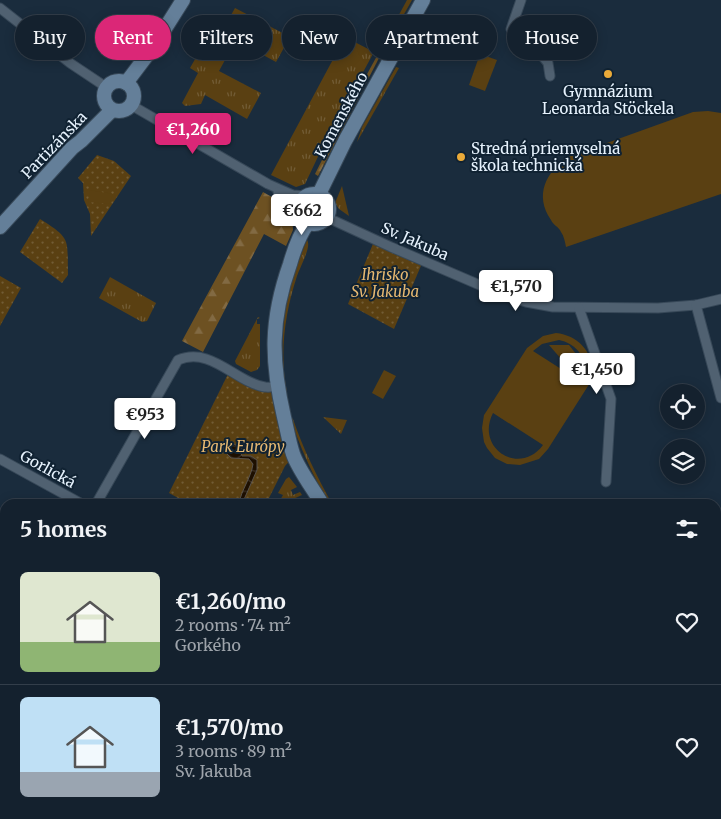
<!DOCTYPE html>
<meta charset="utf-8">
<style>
body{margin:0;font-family:Merriweather,serif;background:#1d2936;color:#f1f3f6;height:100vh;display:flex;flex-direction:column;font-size:19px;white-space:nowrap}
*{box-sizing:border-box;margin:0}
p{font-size:16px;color:#9da3aa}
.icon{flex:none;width:28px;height:28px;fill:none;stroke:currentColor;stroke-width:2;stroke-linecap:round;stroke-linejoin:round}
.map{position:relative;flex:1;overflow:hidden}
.sheet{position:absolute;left:0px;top:499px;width:721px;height:321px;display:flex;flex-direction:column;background:#14212e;border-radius:15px 15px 0 0;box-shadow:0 2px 12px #0003,0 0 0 1px #333e4a}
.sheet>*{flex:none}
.guide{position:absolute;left:15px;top:15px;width:691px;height:45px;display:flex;gap:10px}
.tools{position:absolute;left:660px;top:384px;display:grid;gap:10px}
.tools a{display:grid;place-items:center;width:45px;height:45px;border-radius:50%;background:#14212e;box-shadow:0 2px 12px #0003,0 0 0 1px #333e4a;font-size:25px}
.price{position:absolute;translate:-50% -42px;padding:0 11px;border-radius:5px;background:#fff;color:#222;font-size:16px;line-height:32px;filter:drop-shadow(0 1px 2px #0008)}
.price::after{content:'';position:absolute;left:50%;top:30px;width:15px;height:11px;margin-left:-8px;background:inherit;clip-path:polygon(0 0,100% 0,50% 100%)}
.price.selected{background:#db2777;color:#fff}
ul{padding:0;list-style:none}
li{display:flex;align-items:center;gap:15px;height:125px;padding:0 20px}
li+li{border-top:1px solid #333e4a}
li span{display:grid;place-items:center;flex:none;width:140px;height:100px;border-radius:8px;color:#555}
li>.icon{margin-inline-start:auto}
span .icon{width:60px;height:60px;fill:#fffc;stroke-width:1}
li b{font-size:21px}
h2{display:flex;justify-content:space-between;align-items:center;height:60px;padding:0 20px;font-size:21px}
.pill{padding:0 18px;border-radius:22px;background:#14212e;box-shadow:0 2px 12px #0003,0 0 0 1px #333e4a;font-size:18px;line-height:45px}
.pill.selected{background:#db2777;color:#fff}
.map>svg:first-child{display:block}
</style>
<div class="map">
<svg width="721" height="819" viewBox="0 0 721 819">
<defs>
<pattern id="grass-tufts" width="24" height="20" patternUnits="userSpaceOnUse" patternTransform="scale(1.25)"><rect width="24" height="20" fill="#5a4012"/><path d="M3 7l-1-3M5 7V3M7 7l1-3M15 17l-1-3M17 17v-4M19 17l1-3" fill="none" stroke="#725c35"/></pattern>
<pattern id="forest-firs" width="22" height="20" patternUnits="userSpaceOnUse" patternTransform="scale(1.25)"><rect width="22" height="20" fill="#6d5122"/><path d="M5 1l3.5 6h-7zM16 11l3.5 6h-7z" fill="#826a43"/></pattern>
<pattern id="park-dots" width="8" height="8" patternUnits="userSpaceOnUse" patternTransform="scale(1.25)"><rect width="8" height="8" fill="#5a4012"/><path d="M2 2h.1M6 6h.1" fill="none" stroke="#725c35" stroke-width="1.8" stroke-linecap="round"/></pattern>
<pattern id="water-waves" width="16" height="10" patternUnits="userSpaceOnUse" patternTransform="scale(1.25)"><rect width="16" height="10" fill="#1d0f00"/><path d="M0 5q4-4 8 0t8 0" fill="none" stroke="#3e3226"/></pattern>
</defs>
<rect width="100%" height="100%" fill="#1a2c3d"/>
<g fill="url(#grass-tufts)">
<polygon points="407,0 412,0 386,46 382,46"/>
<polygon points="235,8 290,37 276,62 236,40 219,71 261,93 247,119 205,95 201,104 185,106 182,103 198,73 190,68 202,47 211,51"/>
<polygon points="345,37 374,52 324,144 305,184 296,187 271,175"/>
<polygon points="396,67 399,68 357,142 362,127"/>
<polygon points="342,186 349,216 339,209 335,203"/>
<path d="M307,240C312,246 300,267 297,276C285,312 279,354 287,392L285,389C278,331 285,292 307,240Z"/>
<polygon points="110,277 156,303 147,321 142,322 99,298"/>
<polygon points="258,317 260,318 257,319 257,324 260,324 260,366 257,370 251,372 236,364 235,361"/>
<path d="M290,417L293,419C303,449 317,476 332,504H329C313,475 300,448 290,417Z"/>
<polygon points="323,417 347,420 341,434"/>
<polygon points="289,477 297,487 291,490 293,495 300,492 302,495 293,499 295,504 278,504 283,495 278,493 286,479"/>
</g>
<g fill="url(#forest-firs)">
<polygon points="378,54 379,58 318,176 315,174 340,124"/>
<polygon points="263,192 279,201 292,213 293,230 286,246 264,234 203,352 182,341"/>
</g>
<g fill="url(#park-dots)">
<polygon points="97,155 114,161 131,176 91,236 90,214 84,200 83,183 78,178"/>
<path d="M40,219C72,239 67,239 68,275L62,283L20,252Z"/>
<polygon points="375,239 423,261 394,329 348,304"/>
<polygon points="0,276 21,288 0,326"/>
<polygon points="230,370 252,383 277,386 294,456 285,466 266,504 189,504 169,493"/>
<polygon points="721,726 721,774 716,776 716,734"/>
<polygon points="282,815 358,815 336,819 282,819"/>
</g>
<g fill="#5a4012" fill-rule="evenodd">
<polygon points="480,54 497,60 485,91 469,85"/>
<path d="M708,111L721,113V194L566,247C565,242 564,236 561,232C559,227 553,225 551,220C534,195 546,172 568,157L693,112Z"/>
<polygon points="90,190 113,194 109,204 88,202"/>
<path d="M556,333C584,336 599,361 588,386L548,449L539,459L520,465L507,464L495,458L487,448L484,442L482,428L484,415L488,409L527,348L543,336ZM559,340C579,344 591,363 583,383L533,351L542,344ZM493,413L543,445C519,477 475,448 493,413Z"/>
<polygon points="549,345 569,345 580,359 562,360"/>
<polygon points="384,370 396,376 383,399 372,393"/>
</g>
<path fill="url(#water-waves)" stroke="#59534c" d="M223,442C233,441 240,446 242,456H251L257,460V470L242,504H239C241,490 251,478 253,464L249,459L231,458L224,451Z"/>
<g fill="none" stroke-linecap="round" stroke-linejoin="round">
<defs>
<g id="street">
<polyline points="521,0 511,29 541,42 540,53 548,63 550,76"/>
<polyline points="0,8 70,63 106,87"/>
<polyline points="131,105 268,184 293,195 306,196"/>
<polyline points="278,192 298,209"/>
<polyline points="326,217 391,247 503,295 526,302 553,307 658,308 696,305 721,299"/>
<polyline points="696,305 721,398"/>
<polyline points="579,308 611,399 606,482"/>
<polyline points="0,459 82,504"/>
<path d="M96,504L178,360C211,346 235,382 265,387C269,388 273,387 277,386"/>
<polyline points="716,588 721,588"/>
<polyline points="716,776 721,774"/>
<polyline points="562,815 563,819"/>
<polyline points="642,815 644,819"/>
<polyline points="125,819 127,815"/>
</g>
<g id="secondary">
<circle cx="119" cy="96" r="15"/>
<polyline points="126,83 154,46 183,0"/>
<circle cx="314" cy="209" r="15"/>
<polyline points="319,194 345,141 423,0"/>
<path d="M308,223C299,235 294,250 290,264C270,320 271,361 284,417C287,429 289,442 293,454C298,469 314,490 322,504"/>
<polyline points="0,227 72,148 81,141 112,110"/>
<polyline points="474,815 475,819"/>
</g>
</defs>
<use href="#street" stroke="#374858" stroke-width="11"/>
<use href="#secondary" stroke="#374858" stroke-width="16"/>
<use href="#street" stroke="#506171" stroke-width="9"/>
<use href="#secondary" stroke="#647f99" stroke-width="14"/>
</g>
<g fill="#eaaa39" stroke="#102232" stroke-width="2">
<circle cx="608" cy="74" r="5"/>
<circle cx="461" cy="157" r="5"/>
</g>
<g text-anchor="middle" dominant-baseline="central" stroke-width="4" stroke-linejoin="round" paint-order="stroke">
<g font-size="15" fill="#e6f2fd" stroke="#102232">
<text x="608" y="91">Gymnázium<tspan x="608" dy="17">Leonarda Stöckela</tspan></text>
<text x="471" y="148" text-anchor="start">Stredná priemyselná<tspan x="471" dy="17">škola technická</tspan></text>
</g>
<g font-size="15" fill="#e6f2fd" stroke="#102232">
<text transform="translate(341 115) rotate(-62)">Komenského</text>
<text transform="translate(54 145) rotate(-46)">Partizánska</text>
<text transform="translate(415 241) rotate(24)">Sv. Jakuba</text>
<text transform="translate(48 469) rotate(29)">Gorlická</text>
</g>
<g font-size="15" font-style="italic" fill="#e6b871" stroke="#102232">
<text x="385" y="274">Ihrisko<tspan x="385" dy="17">Sv. Jakuba</tspan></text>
<text x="243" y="446">Park Európy</text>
</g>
</g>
</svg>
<div class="tools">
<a><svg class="icon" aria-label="locate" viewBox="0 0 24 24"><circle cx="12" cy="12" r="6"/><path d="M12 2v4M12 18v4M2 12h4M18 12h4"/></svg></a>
<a><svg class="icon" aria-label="layers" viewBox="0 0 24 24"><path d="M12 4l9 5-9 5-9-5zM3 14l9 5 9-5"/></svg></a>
</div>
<b class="price selected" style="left:193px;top:155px">€1,260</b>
<b class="price" style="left:302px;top:236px">€662</b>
<b class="price" style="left:516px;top:312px">€1,570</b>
<b class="price" style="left:597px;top:395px">€1,450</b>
<b class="price" style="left:145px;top:440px">€953</b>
<div class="guide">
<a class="pill">Buy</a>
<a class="pill selected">Rent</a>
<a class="pill">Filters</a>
<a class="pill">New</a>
<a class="pill">Apartment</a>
<a class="pill">House</a>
</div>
<section class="sheet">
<h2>5 homes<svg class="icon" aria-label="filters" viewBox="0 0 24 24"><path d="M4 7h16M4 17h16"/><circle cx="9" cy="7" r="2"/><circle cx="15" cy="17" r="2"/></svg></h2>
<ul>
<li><span style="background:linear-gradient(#dfe7d0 70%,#8fb573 0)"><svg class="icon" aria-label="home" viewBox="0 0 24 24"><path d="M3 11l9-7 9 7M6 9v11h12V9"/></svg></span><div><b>€1,260/mo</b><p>2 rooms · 74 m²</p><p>Gorkého</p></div><svg class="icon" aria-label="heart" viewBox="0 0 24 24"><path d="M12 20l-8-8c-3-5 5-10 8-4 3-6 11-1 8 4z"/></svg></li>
<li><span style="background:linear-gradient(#bfe0f5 75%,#9aa5b1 0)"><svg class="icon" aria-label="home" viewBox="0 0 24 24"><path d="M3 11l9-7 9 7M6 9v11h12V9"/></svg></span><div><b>€1,570/mo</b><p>3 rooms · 89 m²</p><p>Sv. Jakuba</p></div><svg class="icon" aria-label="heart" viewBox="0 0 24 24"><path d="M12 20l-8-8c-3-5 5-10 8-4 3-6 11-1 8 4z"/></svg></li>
</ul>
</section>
</div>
